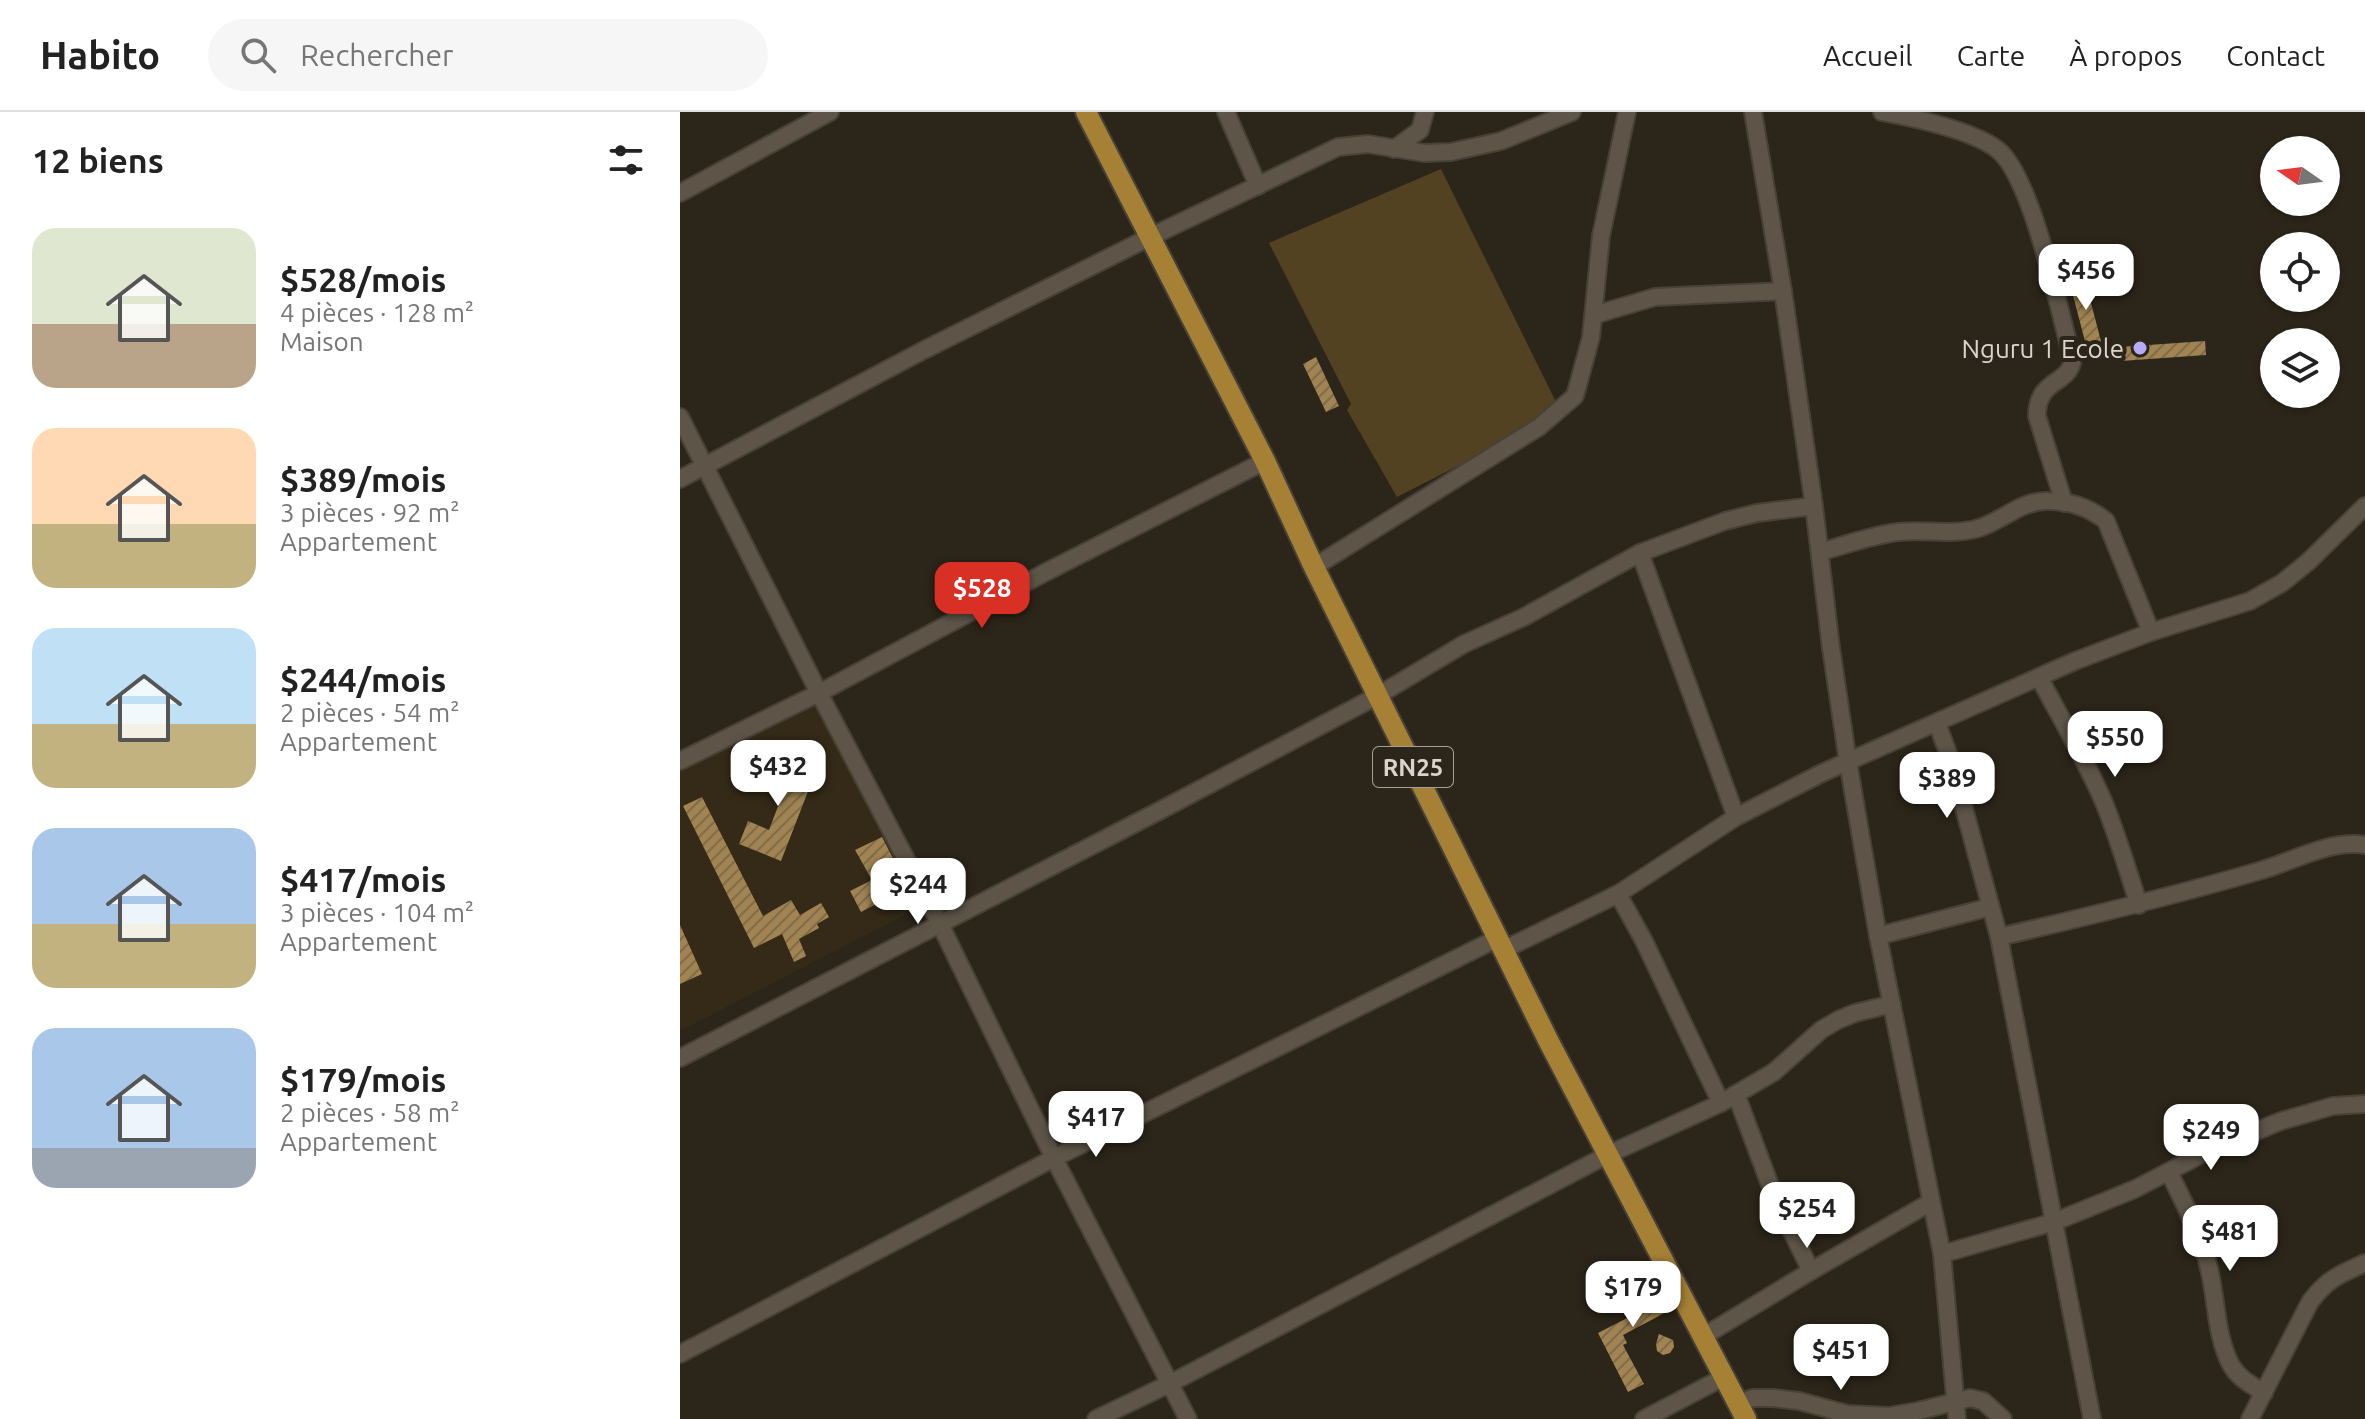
<!DOCTYPE html>
<html lang="fr">
<meta charset="utf-8">
<style>
body{margin:0;font-family:Ubuntu,sans-serif;background:#f6f6f6;color:#222;height:100vh;display:flex;flex-direction:column;font-size:30px;white-space:nowrap}
*{box-sizing:border-box;margin:0}
p{font-size:26px;color:#767676}
.icon{flex:none;width:44px;height:44px;fill:none;stroke:currentColor;stroke-width:2;stroke-linecap:round;stroke-linejoin:round}
.map{position:relative;flex:1;overflow:hidden}
.drawer{display:flex;flex-direction:column;background:#fff;width:680px}
.drawer>*{flex:none}
.needle{width:52px;rotate:284deg}
.tools{position:absolute;left:1580px;top:24px;display:grid;gap:16px}
.tools a{display:grid;place-items:center;width:80px;height:80px;border-radius:50%;background:#fff;box-shadow:0 2px 6px #0004;font-size:40px}
.price{position:absolute;translate:-50% -68px;padding:0 18px;border-radius:16px;background:#fff;color:#222;font-size:26px;line-height:52px;filter:drop-shadow(0 2px 4px #0008)}
.price::after{content:'';position:absolute;left:50%;top:48px;width:24px;height:18px;margin-left:-12px;background:inherit;clip-path:polygon(0 0,100% 0,50% 100%)}
.price.current{background:#d93025;color:#fff}
ul{padding:0;list-style:none}
li{display:flex;align-items:center;gap:24px;height:200px;padding:0 32px}
li span{display:grid;place-items:center;flex:none;width:224px;height:160px;border-radius:24px;color:#555}
li>.icon{margin-inline-start:auto}
span .icon{width:96px;height:96px;fill:#fffc;stroke-width:1}
li b{font-size:34px}
h2{display:flex;justify-content:space-between;align-items:center;height:96px;padding:0 32px;font-size:34px}
header{display:flex;align-items:center;gap:48px;box-sizing:border-box;height:112px;padding:0 40px;background:#fff;border-bottom:2px solid #e0e0e0}
header strong{font-size:38px}
nav{display:flex;gap:44px;margin-inline-start:auto;font-size:28px}
.search{width:560px;height:72px;background:#f6f6f6;display:flex;align-items:center;gap:20px;box-sizing:border-box;padding:0 28px;border-radius:44px;color:#767676;font-size:30px}
main{display:flex;flex:1;min-height:0}
.map>svg:first-child{display:block}
</style>
<header>
<strong>Habito</strong>
<div class="search"><svg class="icon" aria-label="search" viewBox="0 0 24 24"><circle cx="10" cy="10" r="6"/><path d="M15 15l6 6"/></svg>Rechercher</div>
<nav><a>Accueil</a><a>Carte</a><a>À propos</a><a>Contact</a></nav>
</header>
<main>
<section class="drawer">
<h2>12 biens<svg class="icon" aria-label="filters" viewBox="0 0 24 24"><path d="M4 7h16M4 17h16"/><circle cx="9" cy="7" r="2"/><circle cx="15" cy="17" r="2"/></svg></h2>
<ul>
<li><span style="background:linear-gradient(#dfe7d0 60%,#b9a48a 0)"><svg class="icon" aria-label="home" viewBox="0 0 24 24"><path d="M3 11l9-7 9 7M6 9v11h12V9"/></svg></span><div><b>$528/mois</b><p>4 pièces · 128 m²</p><p>Maison</p></div></li>
<li><span style="background:linear-gradient(#ffd9b3 60%,#c2b280 0)"><svg class="icon" aria-label="home" viewBox="0 0 24 24"><path d="M3 11l9-7 9 7M6 9v11h12V9"/></svg></span><div><b>$389/mois</b><p>3 pièces · 92 m²</p><p>Appartement</p></div></li>
<li><span style="background:linear-gradient(#bfe0f5 60%,#c2b280 0)"><svg class="icon" aria-label="home" viewBox="0 0 24 24"><path d="M3 11l9-7 9 7M6 9v11h12V9"/></svg></span><div><b>$244/mois</b><p>2 pièces · 54 m²</p><p>Appartement</p></div></li>
<li><span style="background:linear-gradient(#a9c7e8 60%,#c2b280 0)"><svg class="icon" aria-label="home" viewBox="0 0 24 24"><path d="M3 11l9-7 9 7M6 9v11h12V9"/></svg></span><div><b>$417/mois</b><p>3 pièces · 104 m²</p><p>Appartement</p></div></li>
<li><span style="background:linear-gradient(#a9c7e8 75%,#9aa5b1 0)"><svg class="icon" aria-label="home" viewBox="0 0 24 24"><path d="M3 11l9-7 9 7M6 9v11h12V9"/></svg></span><div><b>$179/mois</b><p>2 pièces · 58 m²</p><p>Appartement</p></div></li>
</ul>
</section>
<div class="map">
<svg width="1685" height="1307" viewBox="0 0 1685 1307">
<defs>
<pattern id="building-hatch" width="6" height="6" patternUnits="userSpaceOnUse" patternTransform="scale(2)"><rect width="6" height="6" fill="#a18452"/><path d="M-1 1l2-2M0 6l6-6M5 7l2-2" fill="none" stroke="#7f6c4b"/></pattern>
</defs>
<rect width="100%" height="100%" fill="#2c2519"/>
<polygon fill="#342a17" points="139,583 246,792 0,919 0,653"/>
<polygon fill="#534222" points="761,57 877,292 850,317 717,385 667,298 671,292 589,131"/>
<g fill="url(#building-hatch)">
<polygon points="1404,164 1422,233 1407,237 1389,168"/>
<polygon points="1525,229 1526,243 1441,249 1440,235"/>
<polygon points="636,245 659,294 646,300 623,252"/>
<polygon points="77,642 134,664 101,749 59,732 68,709 89,718 105,676 70,662"/>
<polygon points="22,685 83,804 111,788 120,803 141,791 149,805 137,812 139,816 119,827 126,844 114,850 102,822 74,836 3,694"/>
<polygon points="202,725 232,783 204,798 200,790 181,800 170,779 192,768 175,738"/>
<polygon points="0,813 22,862 0,872"/>
<polygon points="967,1166 980,1189 987,1185 994,1196 943,1223 947,1231 943,1233 964,1272 948,1280 918,1221 955,1202 943,1179"/>
<polygon points="979,1222 993,1228 994,1235 990,1241 983,1243 977,1239 976,1232"/>
</g>
<g fill="none" stroke-linecap="round" stroke-linejoin="round">
<defs>
<g id="street">
<polyline points="546,0 578,74"/>
<polyline points="1073,0 1103,179 1134,394 1151,536 1168,650 1198,824 1262,1142 1277,1307"/>
<path d="M1202,0C1234,6 1293,18 1318,38C1351,64 1378,193 1390,238C1391,242 1393,246 1392,251C1387,272 1357,268 1357,304L1384,391"/>
<polyline points="714,37 740,18 745,0"/>
<polyline points="0,81 150,0"/>
<polyline points="914,203 975,185 1103,179"/>
<polyline points="0,305 139,581 260,812 374,1046 508,1307"/>
<polyline points="0,367 244,238 470,125 658,35 688,32 744,41 771,40 821,29 892,0"/>
<path d="M1140,440C1165,433 1192,423 1218,420C1245,417 1273,424 1299,416C1322,409 1342,388 1368,389C1389,389 1410,396 1426,409L1471,520"/>
<polyline points="960,441 1056,705"/>
<polyline points="634,455 859,315 895,284 911,225 921,124 947,0"/>
<path d="M1359,565C1380,605 1404,645 1422,686C1437,721 1447,757 1459,793"/>
<polyline points="1257,611 1272,652 1319,825 1412,1307"/>
<polyline points="0,649 139,581 366,460 585,349"/>
<polyline points="938,782 964,829 1041,991"/>
<polyline points="1198,824 1310,795"/>
<path d="M1319,825C1406,805 1493,784 1579,759C1612,750 1650,727 1685,733"/>
<polyline points="825,837 938,782 1056,705 1142,661 1395,549 1471,520 1570,489 1602,471 1628,450 1685,394"/>
<polyline points="0,946 479,699 697,584 784,532 844,505 960,441 1045,409 1077,401 1134,394"/>
<polyline points="1056,982 1093,1081 1131,1159"/>
<path d="M1489,1060C1502,1087 1517,1115 1526,1145C1537,1179 1534,1221 1551,1253C1558,1266 1572,1273 1584,1281"/>
<polyline points="1262,1142 1374,1110 1455,1077 1528,1039 1601,1009 1653,994 1685,992"/>
<polyline points="1024,1224 1131,1159 1251,1090"/>
<polyline points="0,1242 374,1046 818,826"/>
<polyline points="1059,1291 1073,1286 1093,1286 1119,1289 1167,1302 1209,1304 1238,1299 1290,1286 1303,1289 1323,1307"/>
<polyline points="416,1307 489,1272 929,1042 1041,991 1094,960 1141,918 1158,908 1175,901 1212,892"/>
<polyline points="964,1307 1044,1265"/>
<path d="M1570,1307L1630,1190C1647,1167 1660,1162 1685,1151"/>
</g>
<polyline id="primary" points="406,0 585,349 634,455 869,930 1066,1307"/>
</defs>
<use href="#street" stroke="#474138" stroke-width="20"/>
<use href="#primary" stroke="#474138" stroke-width="24"/>
<use href="#street" stroke="#5e5548" stroke-width="16"/>
<use href="#primary" stroke="#a58035" stroke-width="20"/>
</g>
<circle fill="#b7abf8" stroke="#2c2519" stroke-width="3" cx="1460" cy="236" r="8"/>
<g text-anchor="middle" dominant-baseline="central" stroke-width="8" stroke-linejoin="round" paint-order="stroke">
<rect fill="#2c2519" stroke="#a5a097" stroke-width="2" x="693" y="635" width="80" height="40" rx="6"/>
<g font-size="24" font-weight="bold" fill="#d9d4cd">
<text x="733" y="655">RN25</text>
</g>
<g font-size="26" fill="#d9d4cd" stroke="#2c2519" text-anchor="end">
<text x="1444" y="236">Nguru 1 Ecole</text>
</g>
</g>
</svg>
<div class="tools">
<a><svg class="needle" viewBox="-14 -14 28 28"><path d="M0-13l5 13h-10z" fill="#e53935"/><path d="M0 13l5-13h-10z" fill="#767676"/></svg></a>
<a><svg class="icon" aria-label="locate" viewBox="0 0 24 24"><circle cx="12" cy="12" r="6"/><path d="M12 2v4M12 18v4M2 12h4M18 12h4"/></svg></a>
<a><svg class="icon" aria-label="layers" viewBox="0 0 24 24"><path d="M12 4l9 5-9 5-9-5zM3 14l9 5 9-5"/></svg></a>
</div>
<b class="price" style="left:1406px;top:200px">$456</b>
<b class="price current" style="left:302px;top:518px">$528</b>
<b class="price" style="left:1435px;top:667px">$550</b>
<b class="price" style="left:98px;top:696px">$432</b>
<b class="price" style="left:1267px;top:708px">$389</b>
<b class="price" style="left:238px;top:814px">$244</b>
<b class="price" style="left:416px;top:1047px">$417</b>
<b class="price" style="left:1531px;top:1060px">$249</b>
<b class="price" style="left:1127px;top:1138px">$254</b>
<b class="price" style="left:1550px;top:1161px">$481</b>
<b class="price" style="left:953px;top:1217px">$179</b>
<b class="price" style="left:1161px;top:1280px">$451</b>
</div>
</main>
